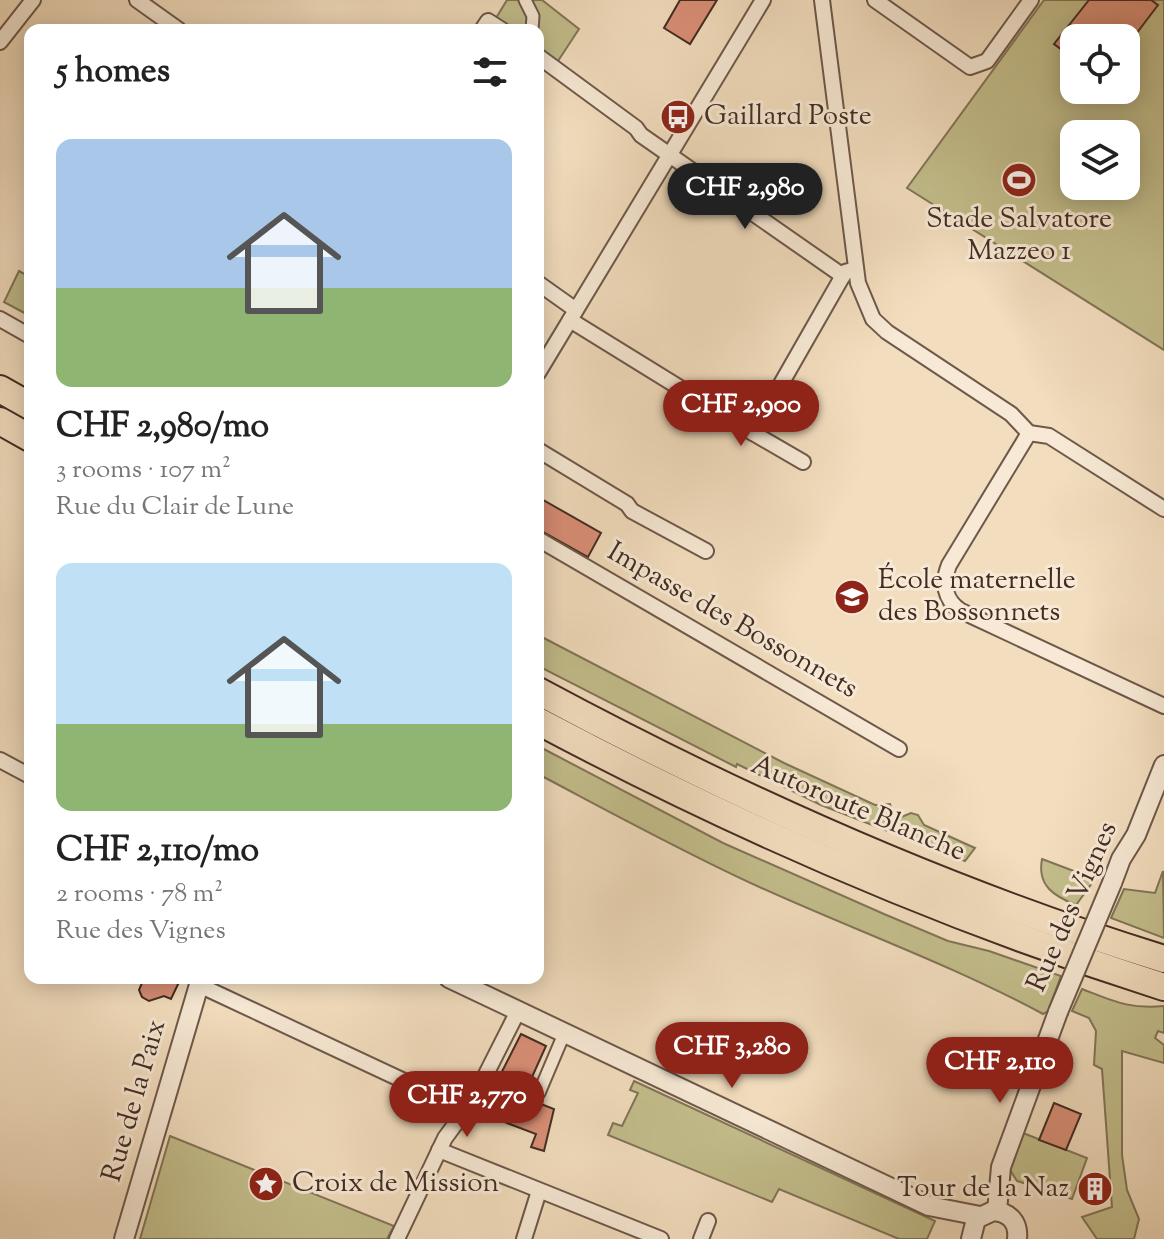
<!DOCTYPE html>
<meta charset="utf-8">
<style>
body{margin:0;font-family:"Sorts Mill Goudy",serif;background:#f6f6f6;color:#222;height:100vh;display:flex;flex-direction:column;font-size:30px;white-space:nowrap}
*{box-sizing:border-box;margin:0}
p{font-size:26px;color:#767676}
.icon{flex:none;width:44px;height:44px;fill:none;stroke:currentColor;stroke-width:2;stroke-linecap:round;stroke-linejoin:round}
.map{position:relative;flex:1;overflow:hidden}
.side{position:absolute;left:24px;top:24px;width:520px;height:960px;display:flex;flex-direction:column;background:#fff;border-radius:16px;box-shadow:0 4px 20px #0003}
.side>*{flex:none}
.buttons{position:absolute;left:1060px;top:24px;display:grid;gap:16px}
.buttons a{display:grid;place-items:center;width:80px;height:80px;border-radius:16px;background:#fff;box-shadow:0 4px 20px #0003;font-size:40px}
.price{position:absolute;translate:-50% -68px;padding:0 18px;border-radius:28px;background:#8f2418;color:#fff;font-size:26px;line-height:52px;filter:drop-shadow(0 2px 4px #0008)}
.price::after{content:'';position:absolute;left:50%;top:48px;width:24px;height:18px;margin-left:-12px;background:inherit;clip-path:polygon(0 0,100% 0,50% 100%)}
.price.on{background:#222;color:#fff}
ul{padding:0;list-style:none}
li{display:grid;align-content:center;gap:16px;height:424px;padding:0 32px}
li span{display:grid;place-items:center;height:248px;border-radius:16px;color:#555}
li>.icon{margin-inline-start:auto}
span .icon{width:144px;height:144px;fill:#fffc;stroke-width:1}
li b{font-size:34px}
h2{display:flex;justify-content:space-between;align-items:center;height:96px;padding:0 32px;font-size:34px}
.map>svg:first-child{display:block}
</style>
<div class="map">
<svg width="1164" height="1239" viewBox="0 0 1164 1239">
<rect width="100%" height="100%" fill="#f2ddbe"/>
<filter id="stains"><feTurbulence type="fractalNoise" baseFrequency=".0025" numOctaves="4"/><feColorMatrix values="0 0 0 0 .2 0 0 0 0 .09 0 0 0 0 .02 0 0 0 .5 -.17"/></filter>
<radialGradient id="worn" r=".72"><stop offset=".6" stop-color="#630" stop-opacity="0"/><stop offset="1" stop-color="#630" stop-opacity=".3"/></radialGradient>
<g fill="#c3be8c" stroke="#827558" stroke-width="2" fill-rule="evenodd">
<polygon points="507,0 542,0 579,29 556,64 538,50 538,30 511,30 496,18"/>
<path d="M1044,0H1164V350L907,188ZM1074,38H1126V90H1074ZM1074,134H1126V186H1074Z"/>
<polygon points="19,271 30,277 30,316 4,302"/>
<polygon points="538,635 784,763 875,805 890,804 893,814 899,818 911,813 918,815 924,825 975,848 965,861 821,805 737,764 736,767 538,666"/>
<path d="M538,746L723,843L884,914L948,941L989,951L1061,976L1048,1011L1043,1014C950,964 851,929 755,885C681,851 610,812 538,774Z"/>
<path d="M1042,859L1095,879L1076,905C1054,896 1037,886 1042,859Z"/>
<polygon points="1163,871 1164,938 1111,918 1124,889 1155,893"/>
<path d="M1082,989C1116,1002 1129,1009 1164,1006V1033L1158,1031L1155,1038L1164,1045V1063L1122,1051V1155L1127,1190L1139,1219L1134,1239H1097L1082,1217L1112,1207L1102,1069L1094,1065L1096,1031L1089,1018L1072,1011Z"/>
<polygon points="634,1081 935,1221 927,1239 899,1239 779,1189 772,1202 608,1135 613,1123 622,1126 638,1093 630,1090"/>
<polygon points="1023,1133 1087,1158 1072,1199 1017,1181 1010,1170"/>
<polygon points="170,1136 394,1226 387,1239 140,1239"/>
</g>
<g fill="#da8f77" stroke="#422c24" stroke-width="2">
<polygon points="680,0 717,0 690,44 664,28"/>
<polygon points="1089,0 1151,0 1158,5 1133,38 1074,38 1074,59 1054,44"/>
<polygon points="538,497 601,533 588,557 538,529"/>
<polygon points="144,978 181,978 171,999 164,996 149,1001 142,997 139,990"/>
<polygon points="521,1034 546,1046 523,1097 554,1109 544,1151 531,1147 536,1134 481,1113"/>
<polygon points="1054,1103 1081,1114 1066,1150 1039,1140"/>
</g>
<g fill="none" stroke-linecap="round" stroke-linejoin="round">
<defs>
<g id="pedestrian">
<polyline points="525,0 533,16 532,30"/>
<polyline points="539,1093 564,1034"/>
</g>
<g id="minor">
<polyline points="137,0 179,30"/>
<polyline points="822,0 858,283 873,319 887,332 1011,414 1029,433 1049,436 1164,509"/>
<polyline points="875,0 970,67 987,61 1031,0"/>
<polyline points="482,30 488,21 502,30"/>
<polyline points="0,42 33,0"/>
<polyline points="538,56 636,128 641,135 843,276"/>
<polyline points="538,283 576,310"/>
<polyline points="0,319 30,336"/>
<polyline points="570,320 753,433 845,272 856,269"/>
<polyline points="538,373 763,0"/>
<polyline points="753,433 803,462"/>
<path d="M1029,433L949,565C942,582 944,600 961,611L1164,706"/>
<polyline points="538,450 627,504 632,511 706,551"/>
<polyline points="538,539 899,749"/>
<polyline points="0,760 30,776"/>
<polyline points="199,985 464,1109"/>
<polyline points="439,1150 661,1239"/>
<polyline points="397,1239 445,1138 473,1100 518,1011"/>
<polyline points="524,1239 539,1191"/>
<polyline points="701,1239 708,1221"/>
</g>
<g id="tertiary">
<polyline points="1112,883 1121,859 1136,835 1164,765"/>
<polyline points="449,978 929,1206 980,1216"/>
<polyline points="997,1211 1001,1167 1058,1012"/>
<polyline points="124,1239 201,978"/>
<path d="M971,1239L976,1219L993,1211C1009,1212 1019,1222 1017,1239"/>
</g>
<g id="motorway">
<polyline points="0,389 30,406"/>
<polyline points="0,421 30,438"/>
<path d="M538,691C739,799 946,892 1164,959"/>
<path d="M538,721C739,828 947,918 1164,987"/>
</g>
</defs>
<use href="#pedestrian" stroke="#6e584a" stroke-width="15"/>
<use href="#minor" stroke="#6e584a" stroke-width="18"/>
<use href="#tertiary" stroke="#6e584a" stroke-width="22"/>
<use href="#motorway" stroke="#422c24" stroke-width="30"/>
<use href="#pedestrian" stroke="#f7e9d5" stroke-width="11"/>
<use href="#minor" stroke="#f7e9d5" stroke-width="14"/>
<use href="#tertiary" stroke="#f7e9d5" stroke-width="18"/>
<use href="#motorway" stroke="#f2ddbe" stroke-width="26"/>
<defs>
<polyline id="tertiary-bridge" points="1058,1012 1112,883"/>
</defs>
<use href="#tertiary-bridge" stroke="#6e584a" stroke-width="22" stroke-linecap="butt"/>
<use href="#tertiary-bridge" stroke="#f7e9d5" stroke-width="18"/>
</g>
<defs>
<symbol id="bus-disc" viewBox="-11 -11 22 22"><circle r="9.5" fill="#8f2418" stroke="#f7e9d5"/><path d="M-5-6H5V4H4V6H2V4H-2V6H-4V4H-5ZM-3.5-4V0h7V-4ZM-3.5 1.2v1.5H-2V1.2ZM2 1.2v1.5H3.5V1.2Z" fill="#fff"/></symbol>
<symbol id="stadium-disc" viewBox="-11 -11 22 22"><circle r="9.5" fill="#8f2418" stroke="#f7e9d5"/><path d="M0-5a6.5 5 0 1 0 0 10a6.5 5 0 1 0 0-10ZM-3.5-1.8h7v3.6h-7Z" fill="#fff"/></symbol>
<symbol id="school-disc" viewBox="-11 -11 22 22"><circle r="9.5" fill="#8f2418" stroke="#f7e9d5"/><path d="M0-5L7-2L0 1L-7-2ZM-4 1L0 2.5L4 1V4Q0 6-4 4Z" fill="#fff"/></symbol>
<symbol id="sight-disc" viewBox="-11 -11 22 22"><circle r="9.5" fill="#8f2418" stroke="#f7e9d5"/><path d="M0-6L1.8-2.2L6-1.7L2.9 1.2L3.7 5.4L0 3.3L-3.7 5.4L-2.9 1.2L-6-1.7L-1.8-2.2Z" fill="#fff"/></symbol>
<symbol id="building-disc" viewBox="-11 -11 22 22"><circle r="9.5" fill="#8f2418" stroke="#f7e9d5"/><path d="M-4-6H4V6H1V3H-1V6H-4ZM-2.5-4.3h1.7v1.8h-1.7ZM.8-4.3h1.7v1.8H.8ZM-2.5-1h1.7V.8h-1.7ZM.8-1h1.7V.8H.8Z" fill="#fff"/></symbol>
</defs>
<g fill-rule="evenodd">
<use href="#bus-disc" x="658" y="97" width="40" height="40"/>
<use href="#stadium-disc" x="999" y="160" width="40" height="40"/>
<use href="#school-disc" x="832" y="577" width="40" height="40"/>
<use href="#sight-disc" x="246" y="1164" width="40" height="40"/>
<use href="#building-disc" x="1075" y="1169" width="40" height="40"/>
</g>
<g text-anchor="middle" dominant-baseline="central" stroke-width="6" stroke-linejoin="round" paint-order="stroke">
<g font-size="28" fill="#422c24" stroke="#f7e9d5" text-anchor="start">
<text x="704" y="117">Gaillard Poste</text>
<text x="1019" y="220" text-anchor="middle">Stade Salvatore<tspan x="1019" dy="32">Mazzeo 1</tspan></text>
<text x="878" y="581">École maternelle<tspan x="878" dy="32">des Bossonnets</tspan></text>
<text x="292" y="1184">Croix de Mission</text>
<text x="1069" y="1189" text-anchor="end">Tour de la Naz</text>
</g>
<g font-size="28" fill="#422c24" stroke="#f7e9d5">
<text transform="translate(732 621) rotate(30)">Impasse des Bossonnets</text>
<text transform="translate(858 809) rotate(23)">Autoroute Blanche</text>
<text transform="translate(1073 907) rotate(-66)">Rue des Vignes</text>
<text transform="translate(135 1101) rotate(-74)">Rue de la Paix</text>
</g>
</g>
<rect width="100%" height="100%" filter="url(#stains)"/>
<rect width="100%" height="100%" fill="url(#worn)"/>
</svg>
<div class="buttons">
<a><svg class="icon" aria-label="locate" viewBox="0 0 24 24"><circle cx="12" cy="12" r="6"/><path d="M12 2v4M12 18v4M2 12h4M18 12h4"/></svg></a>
<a><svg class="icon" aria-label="layers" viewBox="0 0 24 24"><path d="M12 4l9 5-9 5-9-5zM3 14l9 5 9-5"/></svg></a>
</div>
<b class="price on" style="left:745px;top:231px">CHF 2,980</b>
<b class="price" style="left:741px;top:448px">CHF 2,900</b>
<b class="price" style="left:732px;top:1090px">CHF 3,280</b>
<b class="price" style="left:1000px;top:1105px">CHF 2,110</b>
<b class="price" style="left:467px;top:1139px">CHF 2,770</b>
<section class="side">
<h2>5 homes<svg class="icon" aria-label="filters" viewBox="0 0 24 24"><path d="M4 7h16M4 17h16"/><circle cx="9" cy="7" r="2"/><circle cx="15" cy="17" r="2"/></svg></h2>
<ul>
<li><span style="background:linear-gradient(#a9c7e8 60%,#8fb573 0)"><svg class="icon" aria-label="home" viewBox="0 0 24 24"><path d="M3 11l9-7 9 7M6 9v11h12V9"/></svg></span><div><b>CHF 2,980/mo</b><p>3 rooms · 107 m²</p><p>Rue du Clair de Lune</p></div></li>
<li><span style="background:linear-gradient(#bfe0f5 65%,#8fb573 0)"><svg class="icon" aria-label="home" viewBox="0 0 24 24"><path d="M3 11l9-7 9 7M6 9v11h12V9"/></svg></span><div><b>CHF 2,110/mo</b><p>2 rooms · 78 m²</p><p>Rue des Vignes</p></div></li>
</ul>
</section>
</div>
